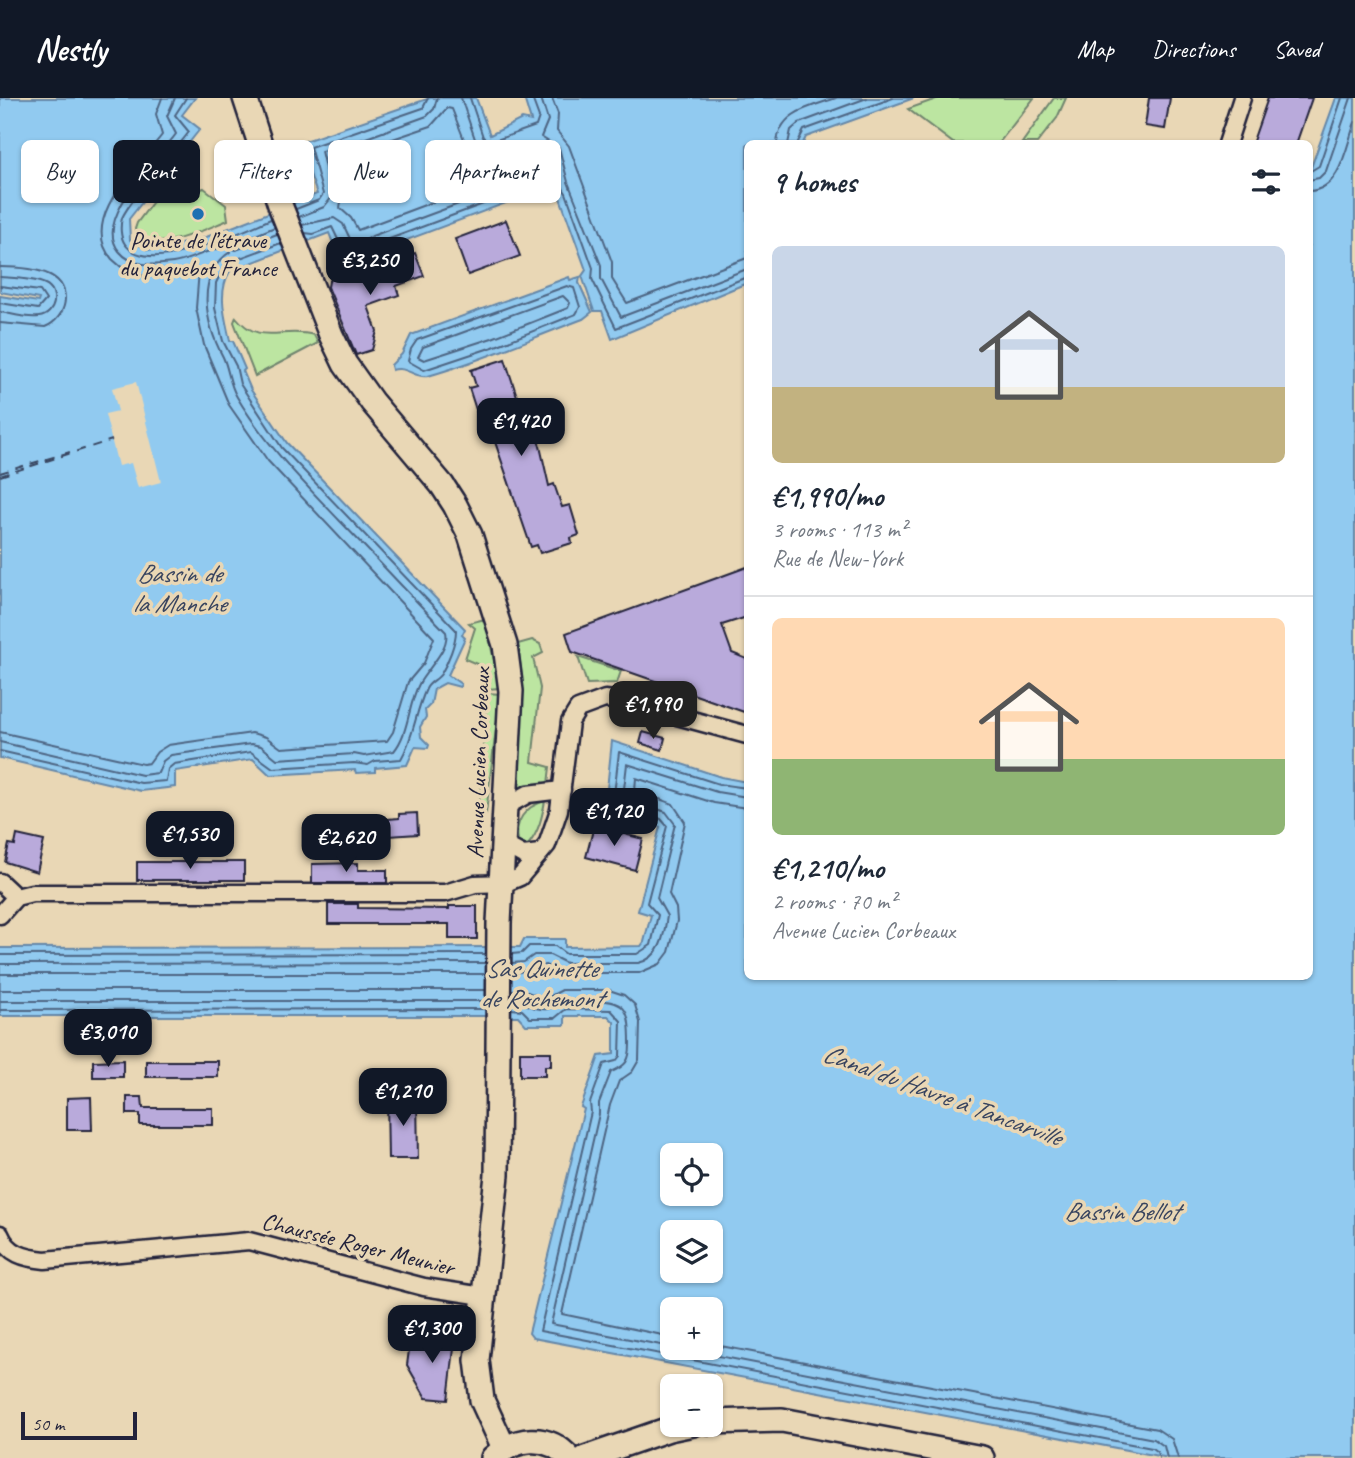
<!DOCTYPE html>
<meta charset="utf-8">
<style>
body{margin:0;font-family:Caveat,sans-serif;background:#f2f2f3;color:#1f2937;height:100vh;display:flex;flex-direction:column;font-size:26px;white-space:nowrap}
*{box-sizing:border-box;margin:0}
p{font-size:23px;color:#747a83}
.icon{flex:none;width:38px;height:38px;fill:none;stroke:currentColor;stroke-width:2;stroke-linecap:round;stroke-linejoin:round}
.map{position:relative;flex:1;overflow:hidden}
.sheet{position:absolute;left:744px;top:42px;width:569px;height:840px;display:flex;flex-direction:column;background:#fff;border-radius:10px;box-shadow:0 2px 5px #0004}
.sheet>*{flex:none}
.guide{position:absolute;left:21px;top:42px;width:618px;height:63px;display:flex;gap:14px}
.fabs{position:absolute;left:660px;top:1045px;display:grid;gap:14px}
.fabs a{display:grid;place-items:center;width:63px;height:63px;border-radius:10px;background:#fff;box-shadow:0 2px 5px #0004;font-size:35px}
.scale{position:absolute;left:21px;bottom:18px;width:116px;box-sizing:border-box;padding-left:7px;border:4px solid #22223b;border-top:0;font-size:19px;line-height:24px;white-space:nowrap;color:#22223b;-webkit-text-stroke:5px #e9d7b5;paint-order:stroke}
.price{position:absolute;translate:-50% -60px;padding:0 16px;border-radius:14px;background:#111827;color:#fff;font-size:23px;line-height:46px;filter:drop-shadow(0 2px 4px #0008)}
.price::after{content:'';position:absolute;left:50%;top:42px;width:21px;height:16px;margin-left:-10px;background:inherit;clip-path:polygon(0 0,100% 0,50% 100%)}
.price.selected{background:#222;color:#fff}
ul{padding:0;list-style:none}
li{display:grid;align-content:center;gap:14px;height:371px;padding:0 28px}
li+li{border-top:2px solid #e0e1e3}
li span{display:grid;place-items:center;height:217px;border-radius:10px;color:#555}
li>.icon{margin-inline-start:auto}
span .icon{width:126px;height:126px;fill:#fffc;stroke-width:1}
li b{font-size:30px}
h2{display:flex;justify-content:space-between;align-items:center;height:84px;padding:0 28px;font-size:30px}
.chip{padding:0 24px;border-radius:10px;background:#fff;box-shadow:0 2px 5px #0004;font-size:24px;line-height:63px}
.chip.selected{background:#111827;color:#fff}
header{display:flex;align-items:center;gap:42px;box-sizing:border-box;height:98px;padding:0 35px;background:#111827;color:#fff}
header strong{font-size:33px}
nav{display:flex;gap:38px;margin-inline-start:auto;font-size:24px}
.map>svg:first-child{display:block}
</style>
<header>
<strong>Nestly</strong>
<nav><a>Map</a><a>Directions</a><a>Saved</a></nav>
</header>
<div class="map">
<svg width="1355" height="1360" viewBox="0 0 1355 1360">
<rect width="100%" height="100%" fill="#e9d7b5"/>
<filter id="ink" filterUnits="userSpaceOnUse"><feTurbulence type="fractalNoise" baseFrequency=".0143" numOctaves="2"/><feDisplacementMap in="SourceGraphic" scale="14" xChannelSelector="R" yChannelSelector="G"/><feConvolveMatrix kernelMatrix="1 2 1 2 8 2 1 2 1" color-interpolation-filters="sRGB"/></filter>
<g filter="url(#ink)">
<g fill="#bce5a1" stroke="#6f846e" stroke-width="2">
<polygon points="939,0 1034,0 998,46 953,45 908,11"/>
<polygon points="1054,0 1066,0 1057,20 1037,45 1022,45"/>
<path d="M204,90L226,107L228,122C205,131 163,153 139,140L135,131L137,125L161,93L172,102Z"/>
<path d="M236,219C260,249 282,228 314,237L318,245L255,278L234,224Z"/>
<polygon points="485,521 500,590 487,591 484,569 465,561 475,530 469,525"/>
<polygon points="532,542 540,546 543,555 533,560 540,590 532,664 550,669 548,686 519,695 522,580 518,546"/>
<polygon points="578,559 621,573 617,585 587,586"/>
<polygon points="487,595 500,596 486,715 479,714"/>
<path d="M545,703C542,719 539,734 528,747L519,745C512,724 526,708 545,703Z"/>
</g>
<g fill="#91caf0" stroke="#6587a8" stroke-width="2" fill-rule="evenodd">
<path d="M0,0H195L182,17L200,31L129,121L130,142L148,152L196,143L317,96L301,51L305,43L430,0H476L490,37L522,21L531,23L524,0H914L806,39L803,45L747,46V185L612,241L602,213H594L582,178L586,172L559,97H556L544,56L519,69L517,66L503,72L514,102L377,153L378,156L355,165L353,162L345,163L338,158L329,135L230,173C217,195 225,219 230,243H233L245,271L243,273L251,292L287,345L465,531L462,537L465,540L448,577L461,586L460,589L445,585L434,591L431,606L425,612L426,619L420,629L421,639L429,647L428,650L415,649L407,667L375,670V674L356,675L355,672L270,677L253,661L175,673V689L141,693L0,660V198L38,204L39,201L0,194Z"/>
<path d="M1336,0H1355V1360H1169L533,1240L529,1235L584,1011L581,1009L599,958L614,956V924L608,918H565V927H526L518,918H0V850L520,849L524,841H565V849L641,848L644,844L651,817L638,813L660,729L605,710L612,643L721,679L747,684V878H1309V75ZM672,1057H710V1096H672ZM672,1134H710V1172H672ZM672,1211H710V1250H672Z"/>
<path d="M569,179L570,182L580,179L579,185L592,214L583,221C529,241 484,262 428,278C414,281 407,267 392,272L391,267L402,256L411,237Z"/>
</g>
<polygon fill="#e9d7b5" points="136,284 161,384 138,390 131,365 118,368 105,316 118,313 112,290"/>
<g fill="none" stroke-linecap="round" stroke-linejoin="round">
<g stroke="#4e6583" stroke-width="2">
<path d="M186,0L175,17L189,34C174,54 130,101 122,120C120,128 120,139 125,146C148,180 242,133 271,121"/>
<polyline points="470,0 483,39 491,44 536,28 539,19 532,0"/>
<polyline points="541,0 548,22 541,39 559,50 568,84 601,167 601,181 621,219 747,171"/>
<polyline points="552,0 558,16 557,33 569,48 612,164 612,181 627,205 747,160"/>
<polygon points="447,10 452,11 467,49 478,61 478,87 358,132 351,120 340,110 343,91 334,61 431,28"/>
<path d="M777,46C779,13 811,9 836,0"/>
<polyline points="788,46 791,32 799,25 867,0"/>
<polyline points="797,46 804,32 893,0"/>
<polyline points="1309,74 1319,68 1342,0"/>
<polyline points="1309,82 1319,80 1326,73 1351,0"/>
<path d="M1309,93C1341,92 1346,49 1355,24"/>
<polyline points="296,111 319,102 323,96 310,49 423,10 428,0"/>
<polyline points="299,119 324,109 332,99 321,53 341,49 427,18 434,11 437,0"/>
<polyline points="302,127 334,120 343,126 352,145 358,147 372,138 491,94 487,71 495,55 476,44 461,0"/>
<polyline points="275,129 233,146 232,150 236,152 277,136"/>
<path d="M305,135L313,136L332,129L344,154L359,156L376,146L502,99L496,74L498,67L544,50C561,57 555,83 566,95L593,170L592,181L616,230L747,179"/>
<path d="M0,169C15,169 36,170 50,177C74,189 67,220 45,229L0,225"/>
<path d="M0,179C13,180 33,180 45,186C60,193 56,217 39,219C27,221 12,216 0,214"/>
<polyline points="0,188 40,193 46,202 38,211 0,205"/>
<polygon points="567,188 574,190 580,209 576,216 493,249 424,272 408,263 411,251 417,242"/>
<polygon points="563,198 570,205 568,210 492,240 424,262 418,259 423,249"/>
<path d="M0,634L143,666L149,665L157,654L168,647L252,635L266,639L281,650L387,643L393,634L408,584L424,565L434,540L268,363L229,307L204,247L196,210L199,172C182,170 163,180 145,178C133,177 121,170 112,161C77,122 139,67 162,37L156,16L162,0"/>
<path d="M0,644L142,677L158,675L163,663L171,657L251,646L261,648L277,661L354,656L364,658L394,653C409,635 408,607 419,586C426,572 450,551 446,534C410,497 375,459 339,422C302,383 265,346 237,299C229,286 229,272 223,259C206,227 194,178 230,154V150C214,147 191,163 173,165C154,167 133,170 119,153C92,121 158,61 176,36L167,18L175,0"/>
<path d="M0,653L141,685L166,683L168,671L174,666L251,654L273,670L354,665L368,667L375,663L401,661C414,639 415,615 426,591C429,584 437,582 441,576C448,564 456,545 456,532L282,350L240,286L236,268L223,243L215,210L216,185L224,169L232,163L281,145"/>
<polyline points="512,856 522,855 529,848 555,848 566,856 637,856 651,847 658,817 647,805 667,728 661,721 613,705 619,654 719,686 747,690"/>
<polyline points="0,857 486,856"/>
<path d="M512,865L524,864L534,857H550L566,865H638C661,860 664,838 667,818L657,800L675,726L666,714L623,699L627,666L717,694L747,699"/>
<polyline points="0,866 486,865"/>
<polyline points="0,876 485,876"/>
<polyline points="512,876 545,867 565,875 639,875 660,866 669,854 677,823 676,810 669,796 685,724 673,706 635,692 636,680 714,705 747,710"/>
<polyline points="0,892 485,892"/>
<polyline points="512,892 525,893 545,901 562,892 609,892 624,897 635,907 640,924 639,962 632,974 619,983 610,1007 562,1216 672,1239"/>
<polyline points="0,903 485,903"/>
<path d="M512,903C526,903 533,913 547,911C553,910 554,906 560,904C568,901 579,902 588,902C626,902 630,909 630,946C630,963 626,968 611,974L599,1005V1016L551,1226L1154,1341L1164,1348L1167,1360"/>
<polyline points="511,911 522,912 530,920 555,920 566,911 611,912 621,923 620,958 616,963 604,966 590,1005 591,1014 540,1233 1152,1350 1157,1354 1159,1360"/>
<polyline points="0,912 485,911"/>
<polyline points="710,1246 1157,1331 1172,1341 1178,1360"/>
</g>
<g stroke="#38445f" stroke-width="2" stroke-dasharray="9 7" stroke-linecap="butt">
<polyline points="0,375 70,354"/>
<polyline points="0,378 112,342"/>
</g>
</g>
<g fill="#b9aadb" stroke="#22223b" stroke-width="2">
<polygon points="1149,0 1170,0 1165,31 1145,28"/>
<polygon points="1268,0 1312,0 1296,46 1252,46"/>
<polygon points="506,122 520,158 468,177 455,141"/>
<polygon points="415,155 424,178 396,188 399,197 368,208 377,233 372,252 356,257 328,189 329,183 336,179 342,182"/>
<polygon points="505,261 524,320 529,318 540,348 549,388 554,386 562,409 570,407 579,437 571,440 572,445 540,455 537,447 531,449 494,341 486,343 469,290 476,288 471,272"/>
<polygon points="747,469 747,519 722,527 732,555 747,561 747,615 572,554 566,535"/>
<polygon points="643,634 665,640 662,652 640,645"/>
<polygon points="417,715 418,736 389,738 388,721 399,720 399,716"/>
<polygon points="594,728 643,741 635,772 586,759"/>
<polygon points="17,737 44,743 37,774 5,764 9,746 15,747"/>
<rect x="137" y="764" width="107" height="18"/>
<polygon points="358,765 358,772 387,772 387,785 312,785 312,766"/>
<polygon points="328,806 358,806 358,810 449,811 449,808 477,808 477,841 449,841 449,826 328,826"/>
<polygon points="520,954 551,954 551,968 545,968 545,978 520,978"/>
<polygon points="123,962 123,979 93,979 93,963"/>
<rect x="146" y="963" width="72" height="16"/>
<polygon points="91,999 92,1032 67,1032 67,1000"/>
<polygon points="127,999 142,999 143,1010 213,1010 213,1027 140,1027 140,1016 127,1016"/>
<polygon points="387,1000 417,1000 418,1061 388,1061"/>
<polygon points="411,1237 455,1242 448,1302 426,1300 407,1267"/>
</g>
<g fill="none" stroke-linecap="round" stroke-linejoin="round">
<defs>
<g id="street">
<polyline points="1227,46 1242,0"/>
<polyline points="505,709 528,696 562,692"/>
<polyline points="503,746 523,757 540,755"/>
<polyline points="0,784 16,799"/>
<polyline points="0,817 16,799 32,795 445,795 475,786 506,785 520,779 547,747 559,712 570,624 578,611 605,601 622,603 747,637"/>
<path d="M0,1136C8,1156 25,1160 45,1162L249,1143L424,1189L483,1198"/>
</g>
<g id="secondary">
<polyline points="245,0 280,107 331,237 345,266 372,304 442,387 455,407 470,437 505,547 511,593 499,825 497,1077 477,1262 482,1302 504,1350"/>
<polyline points="710,1324 782,1322 982,1360"/>
<path d="M493,1360C515,1339 548,1335 569,1360"/>
<polyline points="585,1360 669,1331 693,1326"/>
</g>
</defs>
<use href="#street" stroke="#22223b" stroke-width="21"/>
<use href="#secondary" stroke="#22223b" stroke-width="28"/>
<use href="#street" stroke="#e9d7b5" stroke-width="16"/>
<use href="#secondary" stroke="#e9d7b5" stroke-width="23"/>
</g>
</g>
<circle fill="#1f6fb2" stroke="#e9d7b5" stroke-width="2.5" cx="198" cy="116" r="7"/>
<g text-anchor="middle" dominant-baseline="central" stroke-width="7" stroke-linejoin="round" paint-order="stroke">
<g font-size="24" fill="#22223b" stroke="#e9d7b5">
<text x="198" y="142">Pointe de l’étrave<tspan x="198" dy="28">du paquebot France</tspan></text>
</g>
<g font-size="24" fill="#22223b" stroke="#e9d7b5">
<text transform="translate(478 665) rotate(-88)">Avenue Lucien Corbeaux</text>
<text transform="translate(358 1146) rotate(14)">Chaussée Roger Meunier</text>
</g>
<g font-size="26" font-style="italic" fill="#38445f" stroke="#e9d7b5">
<text x="179" y="475">Bassin de<tspan x="179" dy="30">la Manche</tspan></text>
<text x="541" y="870">Sas Quinette<tspan x="541" dy="30">de Rochemont</tspan></text>
<text transform="translate(942 997) rotate(20)">Canal du Havre à Tancarville</text>
<text x="1121" y="1113">Bassin Bellot</text>
</g>
</g>
</svg>
<div class="fabs">
<a><svg class="icon" aria-label="locate" viewBox="0 0 24 24"><circle cx="12" cy="12" r="6"/><path d="M12 2v4M12 18v4M2 12h4M18 12h4"/></svg></a>
<a><svg class="icon" aria-label="layers" viewBox="0 0 24 24"><path d="M12 4l9 5-9 5-9-5zM3 14l9 5 9-5"/></svg></a>
<a>+</a>
<a>−</a>
</div>
<div class="scale">50 m</div>
<b class="price" style="left:370px;top:199px">€3,250</b>
<b class="price" style="left:521px;top:360px">€1,420</b>
<b class="price selected" style="left:653px;top:643px">€1,990</b>
<b class="price" style="left:614px;top:750px">€1,120</b>
<b class="price" style="left:190px;top:773px">€1,530</b>
<b class="price" style="left:346px;top:776px">€2,620</b>
<b class="price" style="left:108px;top:971px">€3,010</b>
<b class="price" style="left:403px;top:1030px">€1,210</b>
<b class="price" style="left:432px;top:1267px">€1,300</b>
<div class="guide">
<a class="chip">Buy</a>
<a class="chip selected">Rent</a>
<a class="chip">Filters</a>
<a class="chip">New</a>
<a class="chip">Apartment</a>
</div>
<section class="sheet">
<h2>9 homes<svg class="icon" aria-label="filters" viewBox="0 0 24 24"><path d="M4 7h16M4 17h16"/><circle cx="9" cy="7" r="2"/><circle cx="15" cy="17" r="2"/></svg></h2>
<ul>
<li><span style="background:linear-gradient(#c9d6e8 65%,#c2b280 0)"><svg class="icon" aria-label="home" viewBox="0 0 24 24"><path d="M3 11l9-7 9 7M6 9v11h12V9"/></svg></span><div><b>€1,990/mo</b><p>3 rooms · 113 m²</p><p>Rue de New-York</p></div></li>
<li><span style="background:linear-gradient(#ffd9b3 65%,#8fb573 0)"><svg class="icon" aria-label="home" viewBox="0 0 24 24"><path d="M3 11l9-7 9 7M6 9v11h12V9"/></svg></span><div><b>€1,210/mo</b><p>2 rooms · 70 m²</p><p>Avenue Lucien Corbeaux</p></div></li>
</ul>
</section>
</div>
